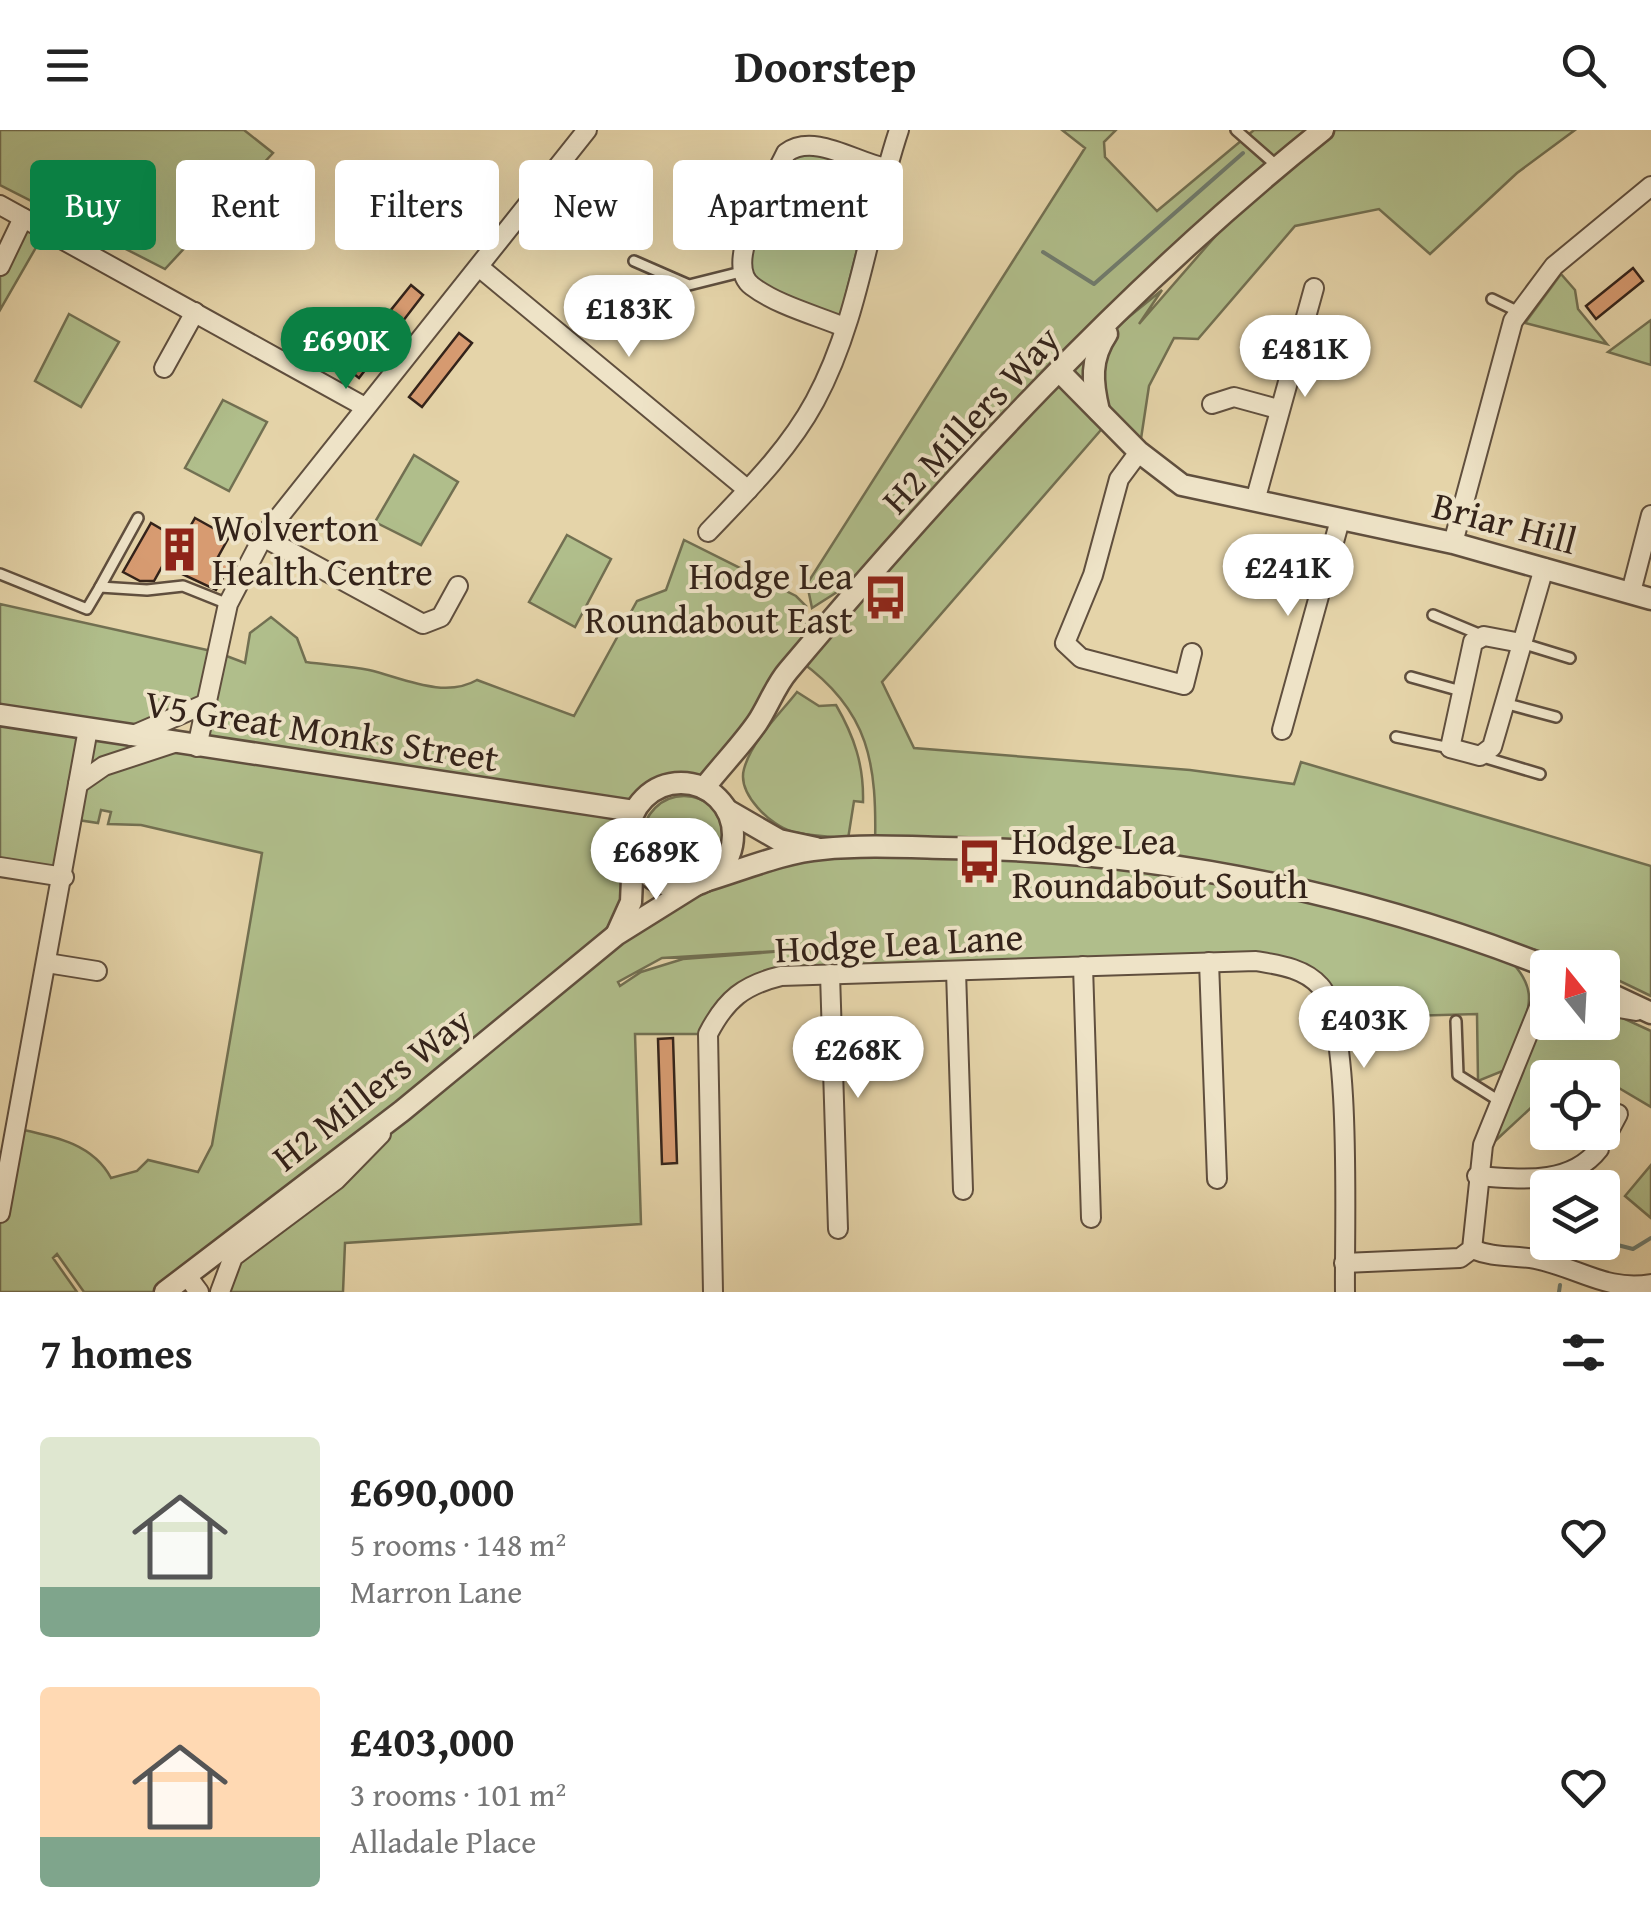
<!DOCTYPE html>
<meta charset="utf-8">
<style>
body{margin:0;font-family:"Gentium Book Plus",serif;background:#f6f6f6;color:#222;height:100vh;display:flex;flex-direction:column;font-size:38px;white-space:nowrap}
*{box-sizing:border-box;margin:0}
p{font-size:32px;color:#767676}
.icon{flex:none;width:55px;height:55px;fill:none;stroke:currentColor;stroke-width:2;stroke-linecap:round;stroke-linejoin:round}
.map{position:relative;height:1162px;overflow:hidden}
.drawer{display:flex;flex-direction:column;background:#fff;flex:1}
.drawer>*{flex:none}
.guide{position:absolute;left:30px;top:30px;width:1000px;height:90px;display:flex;gap:20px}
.needle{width:65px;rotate:342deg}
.tools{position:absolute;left:1530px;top:820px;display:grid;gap:20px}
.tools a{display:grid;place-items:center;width:90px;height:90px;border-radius:10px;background:#fff;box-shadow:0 10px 40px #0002;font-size:50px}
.price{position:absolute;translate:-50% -85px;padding:0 22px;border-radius:35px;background:#fff;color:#222;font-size:32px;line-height:65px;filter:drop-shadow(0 2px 5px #0008)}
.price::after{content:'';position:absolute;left:50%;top:60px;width:30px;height:22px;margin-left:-15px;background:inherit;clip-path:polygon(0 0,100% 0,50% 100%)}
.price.current{background:#0b8043;color:#fff}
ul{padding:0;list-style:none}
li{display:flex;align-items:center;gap:30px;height:250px;padding:0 40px}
li span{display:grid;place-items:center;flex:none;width:280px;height:200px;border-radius:10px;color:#555}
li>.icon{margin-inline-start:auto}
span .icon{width:120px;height:120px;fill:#fffc;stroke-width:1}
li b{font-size:42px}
h2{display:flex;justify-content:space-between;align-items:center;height:120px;padding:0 40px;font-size:42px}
.chip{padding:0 35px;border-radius:10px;background:#fff;box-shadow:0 10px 40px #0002;font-size:35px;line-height:90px}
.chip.current{background:#0b8043;color:#fff}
header{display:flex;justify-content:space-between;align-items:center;height:130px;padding:0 40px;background:#fff;font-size:45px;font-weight:700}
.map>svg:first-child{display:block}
</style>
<header><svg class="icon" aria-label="menu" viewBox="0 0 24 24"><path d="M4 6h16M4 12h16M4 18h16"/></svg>Doorstep<svg class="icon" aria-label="search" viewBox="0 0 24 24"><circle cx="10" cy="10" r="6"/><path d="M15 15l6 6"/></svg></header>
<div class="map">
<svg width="1651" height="1162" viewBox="0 0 1651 1162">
<rect width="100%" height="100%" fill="#e5d4a9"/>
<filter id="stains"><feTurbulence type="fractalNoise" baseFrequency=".002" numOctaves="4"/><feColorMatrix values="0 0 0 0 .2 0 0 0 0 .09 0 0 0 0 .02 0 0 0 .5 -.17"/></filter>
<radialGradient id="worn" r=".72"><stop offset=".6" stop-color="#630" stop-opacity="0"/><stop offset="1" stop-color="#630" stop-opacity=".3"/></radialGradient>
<g fill="#b0be8b" stroke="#727052" stroke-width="2.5" fill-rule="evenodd">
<polygon points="0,0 244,0 273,23 165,139 0,55"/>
<path d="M1062,0H1116L1104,12L1105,27L1157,81L1254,0H1575L1517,43L1430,124L1379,79L1295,96L1198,209L1174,208L1149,256L1139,322L1107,293L882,552L914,618L1190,640L1294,654L1301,632L1651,736V866L1603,843L1602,838L1532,819L1528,828L1494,816C1551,861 1526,882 1505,940L1478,951L1477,884L1335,888L1321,856L1292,837L757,852L708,904H635L641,1094L345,1113L343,1162H220L222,1147L274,1098L188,1146L199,1162H84L57,1124L53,1128L77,1162H0V1083L14,998C51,1006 92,1012 111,1048L137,1041L148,1030L198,1042L212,1015L262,723L141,695L108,694L111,682L101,680L98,693L71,689L64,747L0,737V474L216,522L245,533L250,503L271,487L297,508L306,532C327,535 349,536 369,540C403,548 444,569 477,550L574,586L637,471L666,460L684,410L796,466L806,476L800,483L793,482L821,504L861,456L845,457L812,478L807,454L1085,18ZM1266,48L1139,194L1162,160L1072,233ZM800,531C870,581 877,634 875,717L730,740L711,759L621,794L633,725L629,700L634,681L662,656L682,653L704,658ZM205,574L197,616L133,606ZM810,819L683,829L641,842L620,856L618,852L662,828Z"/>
<polygon points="815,21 875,48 840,188 752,150 747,133 752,116 785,39 798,24"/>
<polygon points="23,88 46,100 0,180 0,135"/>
<polygon points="1561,144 1575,160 1578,179 1607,214 1525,193"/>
<polygon points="69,184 119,212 81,277 35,251"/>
<polygon points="1651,190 1651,235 1608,222"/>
<polygon points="223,270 267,292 229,361 185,338"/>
<polygon points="414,325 458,352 421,415 375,392"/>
<polygon points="567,405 611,429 575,497 529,472"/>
<path d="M797,562L819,576L836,575C854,606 864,635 863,672L854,671L848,709C830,706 810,706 793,702C771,696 737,664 744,639C752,610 779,585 797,562Z"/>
<circle cx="684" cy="707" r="41"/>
<polygon points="1603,879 1651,901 1651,977 1602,948 1564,932 1556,947 1548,948 1547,963 1494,1012 1538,902 1550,893 1602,892"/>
<polygon points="1651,1035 1651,1088 1625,1066"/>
</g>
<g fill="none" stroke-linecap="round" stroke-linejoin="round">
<g stroke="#6f7c6f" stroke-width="4">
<polyline points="1043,122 1094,154 1243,23"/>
<polyline points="1602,1111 1633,1119 1651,1108"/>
<polyline points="1573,1122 1587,1112"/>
<polyline points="1559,1162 1560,1155"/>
</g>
</g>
<g fill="#d79b71" stroke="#34231a" stroke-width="2.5">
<polygon points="1633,138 1643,151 1596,189 1586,176"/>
<polygon points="411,155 423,165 359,248 340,233 353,216 359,220 377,197 372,193 380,182 386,186"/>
<polygon points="459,203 472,213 422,277 409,267"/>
<polygon points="195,388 229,407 218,427 231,434 216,460 163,435 154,451 140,451 123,442 151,393 182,411"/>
<polygon points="673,908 677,1033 662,1034 658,909"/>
</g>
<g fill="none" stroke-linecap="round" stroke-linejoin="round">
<defs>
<g id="service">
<polyline points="1236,0 1277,36"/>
<polyline points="634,131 689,155 741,142"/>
<polyline points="1492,169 1519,182"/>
<polyline points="138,388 100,457 147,460 183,456 228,474"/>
<polyline points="0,444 87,479 100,457"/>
<polyline points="1433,485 1481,505"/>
<polyline points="1521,513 1570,528"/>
<polyline points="1411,547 1461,561"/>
<polyline points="1504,573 1556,587"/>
<polyline points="1396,607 1450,618"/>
<polyline points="1483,627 1540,644"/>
<polyline points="1456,891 1458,945 1501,972"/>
<polyline points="1570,1043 1574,1058"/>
</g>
<g id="minor">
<polyline points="0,75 365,277"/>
<polyline points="0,136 23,88"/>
<polyline points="479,137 748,360"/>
<path d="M844,197C815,185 777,175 752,156C721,133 773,51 786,23C814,2 856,33 886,38"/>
<polyline points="164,238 195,182"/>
<polyline points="1212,274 1234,267 1278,279"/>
<polyline points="1139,322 1119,349 1093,445 1065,513 1081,528 1184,555 1192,523"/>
<polyline points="1255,371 1314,158"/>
<path d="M708,402C747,361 788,321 815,271C860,188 869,89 899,0"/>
<polyline points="263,407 423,494 441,487 458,456"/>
<polyline points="1453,413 1513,191 1554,136 1651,56"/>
<polyline points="1631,462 1651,385"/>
<polyline points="1521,513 1484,506 1473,512 1450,618 1480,626 1492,617 1544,438"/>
<polyline points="1282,600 1340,390"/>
<polyline points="131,606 205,574"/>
<polyline points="197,617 228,474 263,407 587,0"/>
<polyline points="78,654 104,636 174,613"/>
<polyline points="0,737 64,747"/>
<polyline points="1209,832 1217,1049"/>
<polyline points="47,833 97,841"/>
<polyline points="1083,836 1091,1088"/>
<polyline points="956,841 963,1060"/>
<polyline points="830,844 838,1099"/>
<polyline points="1602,875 1636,881"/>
<polyline points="1608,1003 1618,984"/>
<path d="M1477,1046C1520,1049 1570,1056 1599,1019"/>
<polyline points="0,1083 88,599"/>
<path d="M1472,1119C1494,1128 1512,1125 1535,1129C1577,1137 1607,1162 1651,1154"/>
<polyline points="1344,1133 1460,1128 1472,1119 1483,1015 1548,855"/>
<polyline points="187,1146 199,1162"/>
<polyline points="220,1162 233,1127 336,1050 381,1004"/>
<path d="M713,1162L708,904C726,869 744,855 781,846L1256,831C1279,835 1304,838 1320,856C1353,891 1344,1105 1345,1162"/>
</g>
<g id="tertiary">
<polyline points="1060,242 1139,322 1182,355 1453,413 1651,469"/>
<path d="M1099,281C1092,252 1090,229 1107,204"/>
<polyline points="0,585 634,681"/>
<circle cx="681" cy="705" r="52"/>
<path d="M704,658C721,636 741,616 757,593C768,577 775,556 788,541C950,349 1126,157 1323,0"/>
<polyline points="727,680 779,710 816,718"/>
<path d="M705,751C742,740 784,722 822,719C862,715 904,717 944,718C1154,720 1356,761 1551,838"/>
<polyline points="617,803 631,772 633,726"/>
<polyline points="1602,860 1651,883"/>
<polyline points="165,1162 402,981 616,805 696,755"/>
</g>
</defs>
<use href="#service" stroke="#604f3e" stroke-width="14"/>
<use href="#minor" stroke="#604f3e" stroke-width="22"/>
<use href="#tertiary" stroke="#604f3e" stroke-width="25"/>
<use href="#service" stroke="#eee3c7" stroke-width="9"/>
<use href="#minor" stroke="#eee3c7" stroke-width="18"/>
<use href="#tertiary" stroke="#eee3c7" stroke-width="20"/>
</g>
<defs>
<symbol id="building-bare" viewBox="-9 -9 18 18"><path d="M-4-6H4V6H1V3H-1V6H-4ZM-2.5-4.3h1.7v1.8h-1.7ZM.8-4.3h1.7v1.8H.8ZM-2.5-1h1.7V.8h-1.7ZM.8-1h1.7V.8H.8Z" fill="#8f2418" stroke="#eee3c7" stroke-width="2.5" paint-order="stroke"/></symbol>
<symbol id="bus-bare" viewBox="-9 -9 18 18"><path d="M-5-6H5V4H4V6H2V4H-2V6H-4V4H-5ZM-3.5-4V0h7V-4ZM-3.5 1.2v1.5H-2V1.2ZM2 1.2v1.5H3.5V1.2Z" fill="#8f2418" stroke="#eee3c7" stroke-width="2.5" paint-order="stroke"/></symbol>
</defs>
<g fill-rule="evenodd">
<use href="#building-bare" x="148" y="388" width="63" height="63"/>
<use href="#bus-bare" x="854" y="436" width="63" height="63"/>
<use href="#bus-bare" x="948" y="700" width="63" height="63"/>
</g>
<g text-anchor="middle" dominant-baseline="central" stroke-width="8" stroke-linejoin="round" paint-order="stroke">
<g font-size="38" fill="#34231a" stroke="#eee3c7">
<text transform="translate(970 289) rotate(-47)">H2 Millers Way</text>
<text transform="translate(1505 392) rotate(15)">Briar Hill</text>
<text transform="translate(322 600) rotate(9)">V5 Great Monks Street</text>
<text transform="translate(899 812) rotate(-3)">Hodge Lea Lane</text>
<text transform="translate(371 958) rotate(-38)">H2 Millers Way</text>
</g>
<g font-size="38" fill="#34231a" stroke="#eee3c7" text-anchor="start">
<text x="212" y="397">Wolverton<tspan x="212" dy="44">Health Centre</tspan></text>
<text x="853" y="445" text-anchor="end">Hodge Lea<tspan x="853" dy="44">Roundabout East</tspan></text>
<text x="1012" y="710">Hodge Lea<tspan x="1012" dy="44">Roundabout South</tspan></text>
</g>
</g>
<rect width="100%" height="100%" filter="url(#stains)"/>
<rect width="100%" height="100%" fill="url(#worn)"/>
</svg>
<div class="tools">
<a><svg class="needle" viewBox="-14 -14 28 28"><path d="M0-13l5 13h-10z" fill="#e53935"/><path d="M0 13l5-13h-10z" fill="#767676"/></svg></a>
<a><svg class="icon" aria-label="locate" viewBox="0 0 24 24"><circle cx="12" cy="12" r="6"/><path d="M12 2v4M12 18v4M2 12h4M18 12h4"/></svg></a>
<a><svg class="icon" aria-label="layers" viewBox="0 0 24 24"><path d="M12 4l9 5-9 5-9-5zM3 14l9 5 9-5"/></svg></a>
</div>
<b class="price" style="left:629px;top:230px">£183K</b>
<b class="price current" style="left:346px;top:262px">£690K</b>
<b class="price" style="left:1305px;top:270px">£481K</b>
<b class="price" style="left:1288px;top:489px">£241K</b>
<b class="price" style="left:656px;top:773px">£689K</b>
<b class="price" style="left:1364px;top:941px">£403K</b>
<b class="price" style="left:858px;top:971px">£268K</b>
<div class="guide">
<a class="chip current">Buy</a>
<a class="chip">Rent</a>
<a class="chip">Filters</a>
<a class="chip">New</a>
<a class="chip">Apartment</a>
</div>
</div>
<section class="drawer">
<h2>7 homes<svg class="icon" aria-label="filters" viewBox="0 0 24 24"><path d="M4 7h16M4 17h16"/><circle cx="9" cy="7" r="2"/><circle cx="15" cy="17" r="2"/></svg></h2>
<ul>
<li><span style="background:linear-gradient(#dfe7d0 75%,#7fa58c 0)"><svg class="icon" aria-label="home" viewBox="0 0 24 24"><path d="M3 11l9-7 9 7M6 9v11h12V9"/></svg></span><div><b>£690,000</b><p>5 rooms · 148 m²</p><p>Marron Lane</p></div><svg class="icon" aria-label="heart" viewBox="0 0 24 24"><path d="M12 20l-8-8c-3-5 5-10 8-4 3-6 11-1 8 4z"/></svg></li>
<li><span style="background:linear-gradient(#ffd9b3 75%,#7fa58c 0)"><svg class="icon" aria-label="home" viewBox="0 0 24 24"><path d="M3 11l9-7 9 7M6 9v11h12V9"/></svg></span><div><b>£403,000</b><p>3 rooms · 101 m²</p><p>Alladale Place</p></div><svg class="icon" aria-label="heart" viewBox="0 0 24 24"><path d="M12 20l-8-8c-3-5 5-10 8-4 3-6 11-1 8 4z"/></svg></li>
</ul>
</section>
